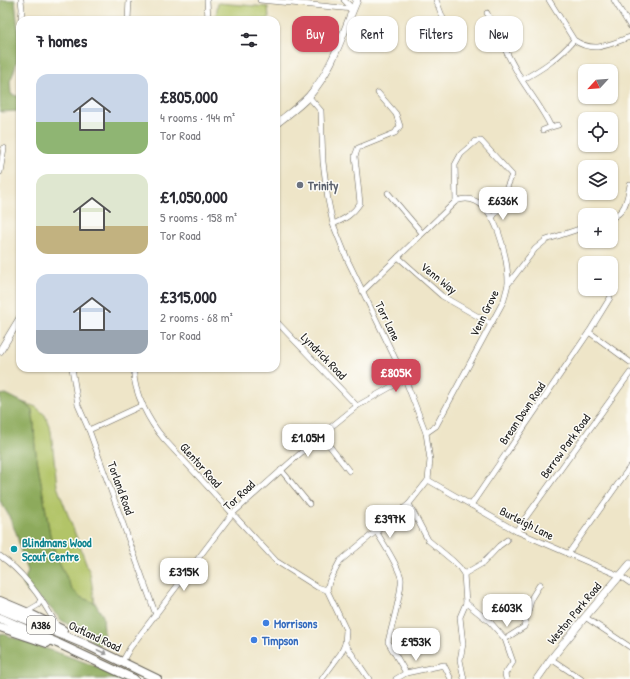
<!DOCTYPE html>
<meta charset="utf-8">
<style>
body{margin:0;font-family:"Patrick Hand",sans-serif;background:#f7f7f7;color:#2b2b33;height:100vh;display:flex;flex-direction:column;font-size:15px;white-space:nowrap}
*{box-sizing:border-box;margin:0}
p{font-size:13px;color:#7c7c81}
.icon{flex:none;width:22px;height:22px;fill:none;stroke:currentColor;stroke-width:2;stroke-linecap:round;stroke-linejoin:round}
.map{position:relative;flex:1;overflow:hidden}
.sheet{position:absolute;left:16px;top:16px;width:264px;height:356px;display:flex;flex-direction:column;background:#fff;border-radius:12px;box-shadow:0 1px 3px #0004}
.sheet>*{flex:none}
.top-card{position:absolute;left:292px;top:16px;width:278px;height:36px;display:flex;gap:8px}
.needle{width:26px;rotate:244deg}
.buttons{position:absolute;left:578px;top:64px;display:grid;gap:8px}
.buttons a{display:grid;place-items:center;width:40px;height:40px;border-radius:8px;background:#fff;box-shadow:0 1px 3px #0004;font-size:20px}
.price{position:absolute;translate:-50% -34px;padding:0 9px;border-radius:8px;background:#fff;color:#222;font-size:13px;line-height:26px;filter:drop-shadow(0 1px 2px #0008)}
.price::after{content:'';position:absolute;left:50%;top:24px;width:12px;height:9px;margin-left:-6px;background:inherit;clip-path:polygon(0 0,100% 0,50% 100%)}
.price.active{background:#d1495b;color:#fff}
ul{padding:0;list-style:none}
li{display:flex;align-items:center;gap:12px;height:100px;padding:0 20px}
li span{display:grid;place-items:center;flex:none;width:112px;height:80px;border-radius:12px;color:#555}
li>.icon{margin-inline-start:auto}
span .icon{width:48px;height:48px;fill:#fffc;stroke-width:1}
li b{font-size:17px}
h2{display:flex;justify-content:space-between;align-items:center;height:48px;padding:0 20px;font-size:17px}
.pill{padding:0 14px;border-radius:12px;background:#fff;box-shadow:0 1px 3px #0004;font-size:14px;line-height:36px}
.pill.active{background:#d1495b;color:#fff}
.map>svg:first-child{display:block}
</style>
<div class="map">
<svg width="630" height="679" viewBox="0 0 630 679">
<rect width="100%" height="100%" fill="#fdfcf7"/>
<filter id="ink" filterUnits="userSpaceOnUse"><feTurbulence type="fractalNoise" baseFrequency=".025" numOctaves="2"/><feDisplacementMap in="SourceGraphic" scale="8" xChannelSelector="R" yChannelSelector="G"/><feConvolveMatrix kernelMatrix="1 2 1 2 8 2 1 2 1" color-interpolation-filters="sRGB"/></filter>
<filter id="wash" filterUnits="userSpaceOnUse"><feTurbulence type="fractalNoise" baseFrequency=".012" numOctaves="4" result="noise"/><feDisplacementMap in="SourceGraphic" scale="16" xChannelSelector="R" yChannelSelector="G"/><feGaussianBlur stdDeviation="0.9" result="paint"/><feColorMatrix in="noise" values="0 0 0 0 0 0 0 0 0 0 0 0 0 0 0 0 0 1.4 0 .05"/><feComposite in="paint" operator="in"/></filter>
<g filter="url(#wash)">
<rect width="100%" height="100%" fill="#eee5c8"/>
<g fill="#b2c468" stroke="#677042">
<polygon points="218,3 268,7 269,18 267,20 215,20"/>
<polygon points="22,402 36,407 45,415 51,431 57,486 90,573 95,603 80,597 72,589 55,553 50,535 35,447 34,424 32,409"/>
</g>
<g fill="#8daa5c" stroke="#54633c">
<polygon points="0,0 15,0 19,40 17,61 13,74 10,81 11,94 20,97 20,111 0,112"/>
<polygon points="6,394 22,402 32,409 34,424 35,447 50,535 55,553 72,589 80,597 95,603 103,616 104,633 101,641 98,646 90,639 61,620 44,601 27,592 23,584 28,571 20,549 17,535 8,514 0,501 0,395"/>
<path d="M0,633C42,648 85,660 125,679H0Z"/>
</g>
</g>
<g filter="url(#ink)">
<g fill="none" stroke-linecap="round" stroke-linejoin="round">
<defs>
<g id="street">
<polyline points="207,0 208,20"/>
<polyline points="260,0 353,9"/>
<polyline points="344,0 353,9"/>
<polyline points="436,0 444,21 457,44"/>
<path d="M549,0L574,40C594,54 610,44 630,37"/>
<polyline points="614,0 630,26"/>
<path d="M487,13C498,36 509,58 521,79C531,95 543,110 551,127L543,130"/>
<polyline points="21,20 22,9 21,0"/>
<polyline points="128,20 129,0"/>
<polyline points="20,26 20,31"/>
<path d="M522,80C542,69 559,58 574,40"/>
<polyline points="309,97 321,111 323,162 328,200 333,224 348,261 405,379 426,433 430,460 428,480 409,504 340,561 329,582 327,590 346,630 345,644 341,653 322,679"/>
<polyline points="551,127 558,125"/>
<polyline points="0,172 4,148"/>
<polyline points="388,193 422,233"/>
<polyline points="456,201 455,165 461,154 476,141 481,141 512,175 497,211 492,218"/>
<path d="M611,218C626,212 627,199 630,185"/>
<path d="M333,224C345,219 353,214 360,203L355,156L358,148L395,133L400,126L396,114L378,93"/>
<polyline points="398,257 442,296 491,324"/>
<polyline points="509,283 535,249 546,240 585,227"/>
<path d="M363,291L456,201C459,200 463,199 466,199C496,199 508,258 508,282C508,287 505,294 504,300L436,426L426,433"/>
<polyline points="276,321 357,406"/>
<polyline points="589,332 630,362"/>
<polyline points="72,368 78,405 89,430 156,615"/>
<path d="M134,368C132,391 150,423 164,439L276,561L317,587L327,590"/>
<polyline points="89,430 143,405"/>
<polyline points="321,435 349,471"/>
<polyline points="281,470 309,504"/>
<polyline points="428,480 516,531 620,576 630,583"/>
<polyline points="409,504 428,540 453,561 459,567 464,574 466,603 460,617 463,644 460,660 464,679"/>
<polyline points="471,505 589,332 610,298"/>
<path d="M376,531C384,545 397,563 401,578C403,589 391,628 388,642L406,673"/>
<polyline points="516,531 630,373"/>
<polyline points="568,554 630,467"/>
<path d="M0,556C25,573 43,600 57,626"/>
<polyline points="464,574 483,563 499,546 507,540"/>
<polyline points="466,603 490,622 505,639 513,662 505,674 506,679"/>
<polyline points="26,612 38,605 41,599"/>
<polyline points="585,617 630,647"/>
<polyline points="505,639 524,627 532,597 540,584"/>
<polyline points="345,644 369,679"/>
<polyline points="551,659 581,679"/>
<polyline points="122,662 130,648 232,514 321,435 357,406 405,379"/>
<polyline points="396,679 406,673 444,665 451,679"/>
</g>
<g id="secondary">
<path d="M276,124C287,115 300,106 309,96C333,69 343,32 357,0"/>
<polyline points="0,351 20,318"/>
<polyline points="537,679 551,659 585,617 630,564"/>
</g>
<g id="primary">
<polyline points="0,601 26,612 63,630"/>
<polyline points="0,609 87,645 157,679"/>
<polyline points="0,618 57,643 134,679"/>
<polyline points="0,627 47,643"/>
</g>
</defs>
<use href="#street" stroke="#666258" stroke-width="6"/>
<use href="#secondary" stroke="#666258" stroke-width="8"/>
<use href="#primary" stroke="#666258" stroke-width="10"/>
<use href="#street" stroke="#fff" stroke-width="5"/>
<use href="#secondary" stroke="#fff" stroke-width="7"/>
<use href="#primary" stroke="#fff" stroke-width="8"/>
</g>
<defs><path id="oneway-solid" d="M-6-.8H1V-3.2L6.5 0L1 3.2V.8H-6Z"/></defs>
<use fill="#999" href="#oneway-solid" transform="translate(102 652) rotate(25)"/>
</g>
<circle fill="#6b7280" stroke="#fdfcf7" stroke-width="1.5" cx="300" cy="185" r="4"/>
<circle fill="#0f9aa8" stroke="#fdfcf7" stroke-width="1.5" cx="14" cy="549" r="4"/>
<g fill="#3f7fe0" stroke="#fdfcf7" stroke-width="1.5">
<circle cx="266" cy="623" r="4"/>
<circle cx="254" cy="640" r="4"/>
</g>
<g text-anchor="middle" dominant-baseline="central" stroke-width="3" stroke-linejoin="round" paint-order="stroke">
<rect fill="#fdfcf7" stroke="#605f5e" stroke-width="1" x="27" y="616" width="28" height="18" rx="3"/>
<g font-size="11" font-weight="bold" fill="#1c1c1c">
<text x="41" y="625">A386</text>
</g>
<g font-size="12" font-weight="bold" fill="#5b616d" stroke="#fdfcf7" text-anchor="start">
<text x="308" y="185">Trinity</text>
</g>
<g font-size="12" fill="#1c1c1c" stroke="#fdfcf7">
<text transform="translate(439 278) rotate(39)">Venn Way</text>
<text transform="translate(484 313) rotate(-64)">Venn Grove</text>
<text transform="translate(388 321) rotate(64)">Torr Lane</text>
<text transform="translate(324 356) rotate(46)">Lyndrick Road</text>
<text transform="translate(522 413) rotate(-56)">Brean Down Road</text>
<text transform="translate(565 446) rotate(-54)">Berrow Park Road</text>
<text transform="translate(201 465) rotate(48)">Glentor Road</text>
<text transform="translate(121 488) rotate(70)">Torland Road</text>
<text transform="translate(239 495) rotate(-43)">Tor Road</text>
<text transform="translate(527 523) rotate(27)">Burleigh Lane</text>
<text transform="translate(574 613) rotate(-50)">Weston Park Road</text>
<text transform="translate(95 636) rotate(25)">Outland Road</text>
</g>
<g font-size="12" font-weight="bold" fill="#0d838f" stroke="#fdfcf7" text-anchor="start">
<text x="22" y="542">Blindmans Wood<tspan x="22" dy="14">Scout Centre</tspan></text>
</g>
<g font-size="12" font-weight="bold" fill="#366cbe" stroke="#fdfcf7" text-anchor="start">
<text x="274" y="623">Morrisons</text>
<text x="262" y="640">Timpson</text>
</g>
</g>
</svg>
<div class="buttons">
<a><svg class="needle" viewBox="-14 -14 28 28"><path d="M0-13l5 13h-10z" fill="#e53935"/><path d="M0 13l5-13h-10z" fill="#7c7c81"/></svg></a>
<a><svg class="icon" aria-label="locate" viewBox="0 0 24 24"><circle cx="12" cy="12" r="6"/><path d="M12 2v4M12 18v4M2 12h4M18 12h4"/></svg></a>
<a><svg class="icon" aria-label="layers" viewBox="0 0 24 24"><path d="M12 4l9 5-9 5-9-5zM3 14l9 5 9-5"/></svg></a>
<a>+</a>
<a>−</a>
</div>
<b class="price" style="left:503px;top:221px">£636K</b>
<b class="price active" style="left:396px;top:393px">£805K</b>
<b class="price" style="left:308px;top:458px">£1.05M</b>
<b class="price" style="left:390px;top:539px">£397K</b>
<b class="price" style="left:184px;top:592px">£315K</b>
<b class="price" style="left:507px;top:628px">£603K</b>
<b class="price" style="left:416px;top:662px">£953K</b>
<div class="top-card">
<a class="pill active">Buy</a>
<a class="pill">Rent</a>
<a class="pill">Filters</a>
<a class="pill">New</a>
</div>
<section class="sheet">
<h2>7 homes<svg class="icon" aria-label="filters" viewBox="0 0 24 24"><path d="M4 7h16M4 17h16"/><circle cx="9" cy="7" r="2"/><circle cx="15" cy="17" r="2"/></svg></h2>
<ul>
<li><span style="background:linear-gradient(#c9d6e8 60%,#8fb573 0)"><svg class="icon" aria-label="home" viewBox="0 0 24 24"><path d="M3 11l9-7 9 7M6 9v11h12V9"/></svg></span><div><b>£805,000</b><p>4 rooms · 144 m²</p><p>Tor Road</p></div></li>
<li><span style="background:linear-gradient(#dfe7d0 65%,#c2b280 0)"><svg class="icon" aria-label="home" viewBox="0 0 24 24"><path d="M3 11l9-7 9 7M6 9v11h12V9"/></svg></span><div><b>£1,050,000</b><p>5 rooms · 158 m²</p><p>Tor Road</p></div></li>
<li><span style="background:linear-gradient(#c9d6e8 70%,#9aa5b1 0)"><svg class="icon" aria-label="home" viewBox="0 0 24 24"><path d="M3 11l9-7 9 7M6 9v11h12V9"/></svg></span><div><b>£315,000</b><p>2 rooms · 68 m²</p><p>Tor Road</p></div></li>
</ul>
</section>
</div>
